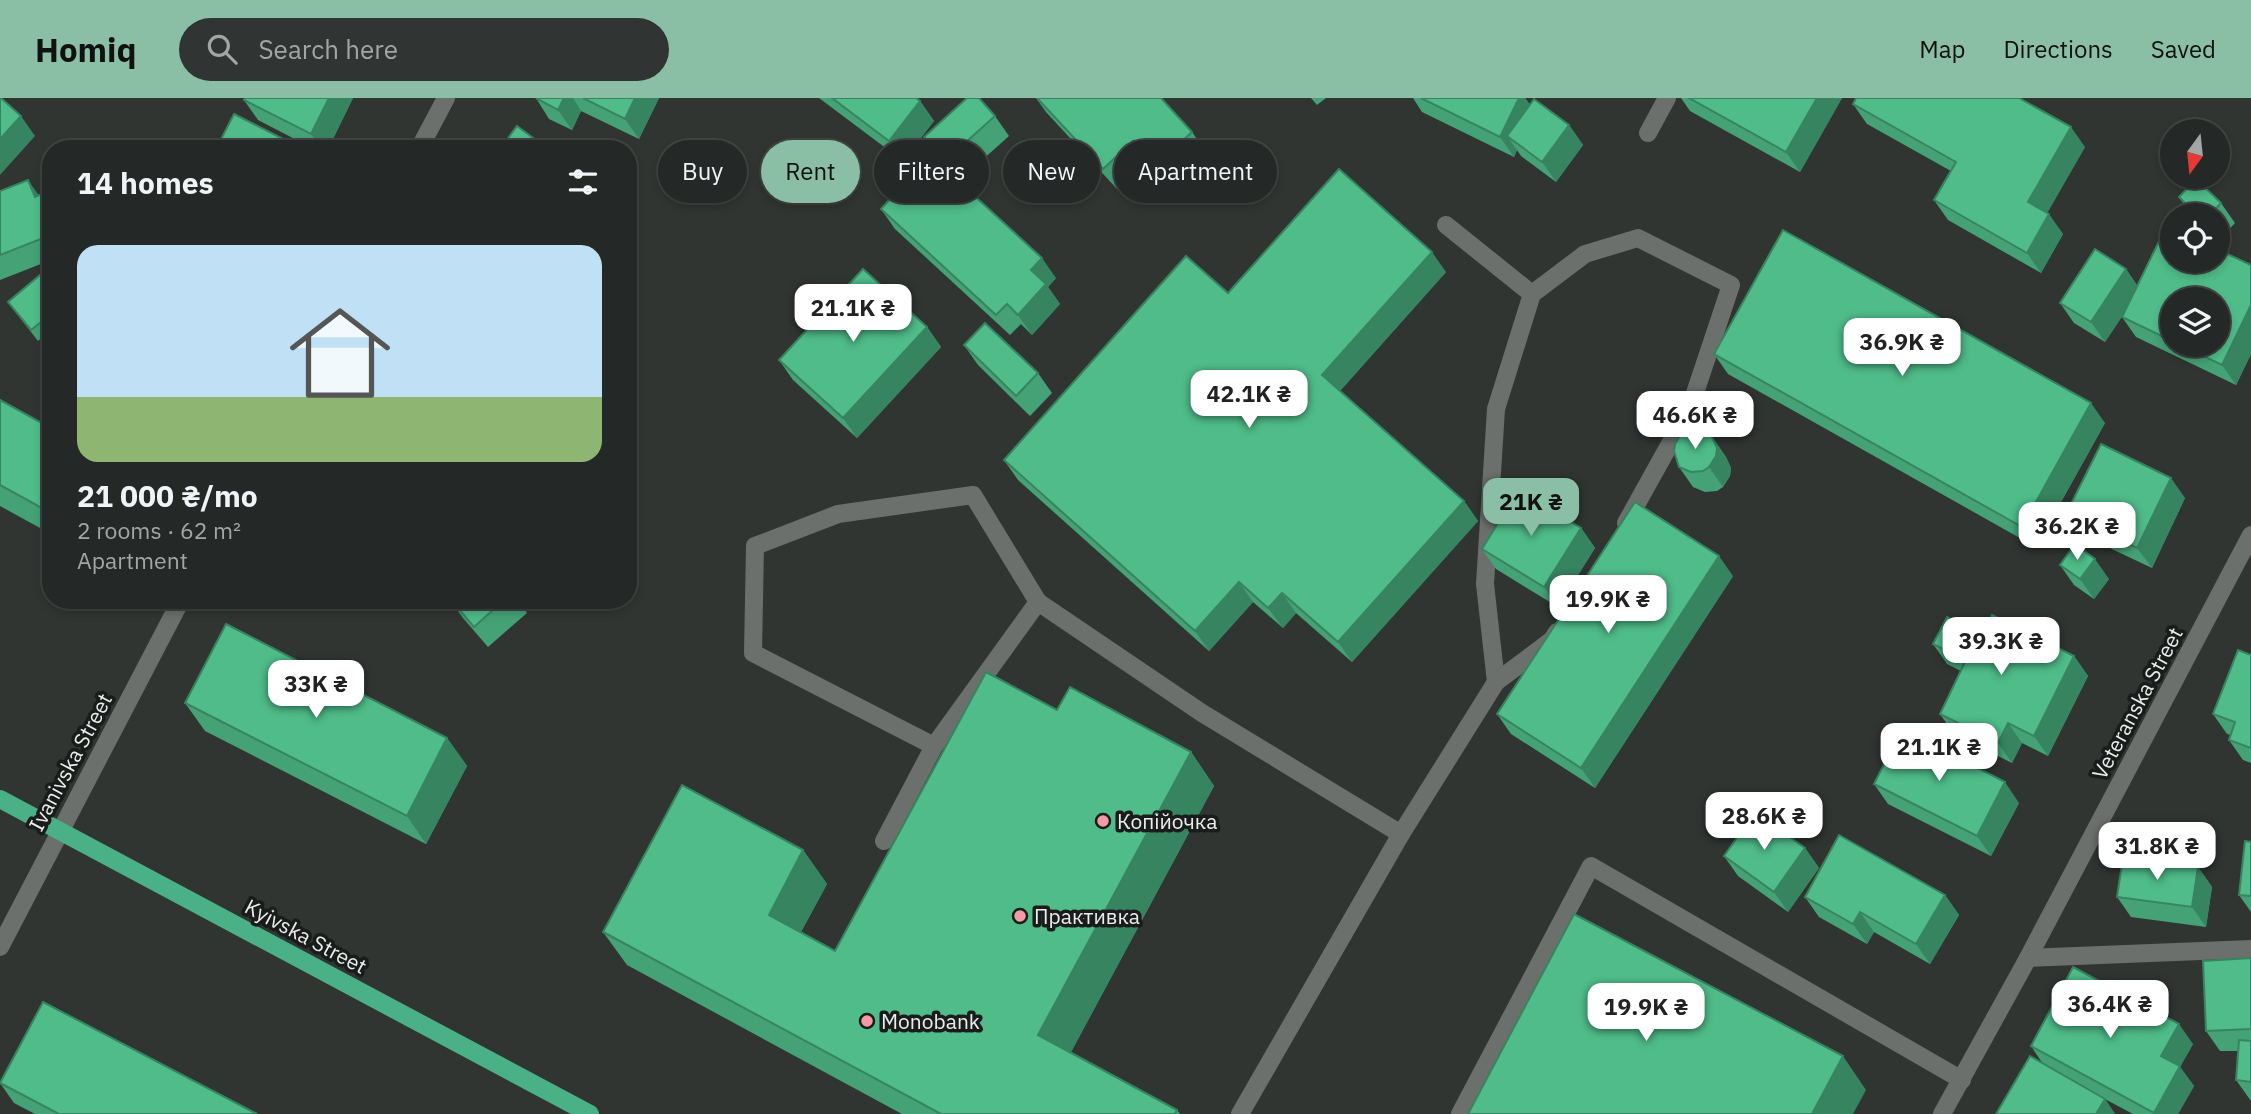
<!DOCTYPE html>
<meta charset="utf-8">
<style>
body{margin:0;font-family:"IBM Plex Sans",sans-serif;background:#303432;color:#f1f3f6;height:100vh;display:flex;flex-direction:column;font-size:26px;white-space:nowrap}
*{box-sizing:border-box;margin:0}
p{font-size:23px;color:#a3a6a7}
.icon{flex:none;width:38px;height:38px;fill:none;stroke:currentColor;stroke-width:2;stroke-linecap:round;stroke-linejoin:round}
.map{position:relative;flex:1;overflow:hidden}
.panel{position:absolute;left:42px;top:42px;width:595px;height:469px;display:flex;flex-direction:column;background:#242826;border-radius:28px;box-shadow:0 4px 10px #0003,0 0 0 2px #414443}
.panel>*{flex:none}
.top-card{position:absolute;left:658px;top:42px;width:665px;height:63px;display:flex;gap:14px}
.needle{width:46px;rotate:195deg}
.buttons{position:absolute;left:2160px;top:21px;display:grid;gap:14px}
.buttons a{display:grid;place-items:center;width:70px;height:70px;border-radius:50%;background:#242826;box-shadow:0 4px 10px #0003,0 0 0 2px #414443;font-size:35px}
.price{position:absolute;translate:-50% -60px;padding:0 16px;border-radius:14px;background:#fff;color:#222;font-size:23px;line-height:46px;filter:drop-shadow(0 2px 4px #0008)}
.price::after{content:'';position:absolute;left:50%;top:42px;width:21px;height:16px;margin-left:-10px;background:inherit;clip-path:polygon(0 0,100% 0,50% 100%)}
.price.active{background:#8abfa5;color:#111}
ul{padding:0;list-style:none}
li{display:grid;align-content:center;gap:14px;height:371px;padding:0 35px}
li+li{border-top:2px solid #414443}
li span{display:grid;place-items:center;height:217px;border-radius:21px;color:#555}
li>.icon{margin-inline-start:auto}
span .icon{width:126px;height:126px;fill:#fffc;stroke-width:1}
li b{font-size:30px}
h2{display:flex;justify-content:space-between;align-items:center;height:84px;padding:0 35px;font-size:30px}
.chip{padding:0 24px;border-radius:32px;background:#242826;box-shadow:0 4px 10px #0003,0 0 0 2px #414443;font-size:24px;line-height:63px}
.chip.active{background:#8abfa5;color:#111}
header{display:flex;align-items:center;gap:42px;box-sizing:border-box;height:98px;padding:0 35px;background:#8abfa5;color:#111}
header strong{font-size:33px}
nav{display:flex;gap:38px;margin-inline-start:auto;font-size:24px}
.search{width:490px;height:63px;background:#303432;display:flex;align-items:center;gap:18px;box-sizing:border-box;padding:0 24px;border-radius:38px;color:#a3a6a7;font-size:26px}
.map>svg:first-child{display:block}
</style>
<header>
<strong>Homiq</strong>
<div class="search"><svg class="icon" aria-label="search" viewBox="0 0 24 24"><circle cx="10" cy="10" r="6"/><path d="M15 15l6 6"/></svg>Search here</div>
<nav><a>Map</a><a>Directions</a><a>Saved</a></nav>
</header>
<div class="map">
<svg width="2251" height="1016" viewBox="0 0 2251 1016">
<rect width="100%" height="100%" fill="#303532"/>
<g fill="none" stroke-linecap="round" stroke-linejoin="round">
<g stroke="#6b706d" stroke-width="18">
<polyline points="1648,35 1667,0"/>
<polyline points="419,51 446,0"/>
<polyline points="1446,127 1532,196"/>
<polyline points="1496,584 1485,486 1496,311 1532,196 1585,156 1638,140 1731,187 1690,310 1626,425"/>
<polyline points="934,648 753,555 755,448 838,416 973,397 1038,504"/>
<polyline points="884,743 934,648 1038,504 1202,615 1401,736"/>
<polyline points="0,849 181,502"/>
<polyline points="2028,860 2251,851"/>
<polyline points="1240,1016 1401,736 1496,584 1552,542 1557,534"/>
<polyline points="1460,1016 1591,768 1962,982"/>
<polyline points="1942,1016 2028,860 2251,437"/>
</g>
<polyline stroke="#4ab086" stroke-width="18" points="0,701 590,1016"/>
</g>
<g fill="#44a276" fill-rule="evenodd">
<polygon points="353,0 328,51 314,51 258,22 244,2"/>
<polygon points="536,0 659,0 639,41 581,13 572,32 549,21"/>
<polygon points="819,0 916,0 920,3 934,23 903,63"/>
<polygon points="1036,0 1161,0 1192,34 1206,54 1169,88 1147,63 1117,91 1046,14"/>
<polygon points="1311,0 1326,0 1317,7"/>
<polygon points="1413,0 1525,0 1530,7 1569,27 1583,47 1556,84 1521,58 1517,52 1514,59 1422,14"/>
<polygon points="1681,0 1842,0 1800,74 1690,13"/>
<polygon points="1853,6 2085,49 2047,115 2063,136 2041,175 1948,122 1934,102 1951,73 1867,26"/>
<polygon points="995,18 1009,38 960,82 938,59 924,39"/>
<polygon points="51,92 51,162 0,182 0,93 39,97"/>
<polygon points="2179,99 2221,105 2235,125 2218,143 2217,117 2191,117"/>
<polygon points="881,111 1056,180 1048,189 1060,206 1032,237 1021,226 1010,237 895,131"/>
<path d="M2251,167V256L2236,287L2136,239L2122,219L2125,214L2105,244L2074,225L2060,205L2126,171L2137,188ZM2172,201L2217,247H2172Z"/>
<polygon points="1446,174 1340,293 1464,403 1478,423 1352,564 1296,515 1283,530 1253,504 1209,553 1018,382 1004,362"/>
<polygon points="51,178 51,232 38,243 8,204"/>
<polygon points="927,229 941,249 857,340 793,282 779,262"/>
<polygon points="964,247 1038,275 1052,295 1030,318 978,267"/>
<polygon points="1714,256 2105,325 2036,449 1728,276"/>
<polygon points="0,302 51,330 51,436 0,408"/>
<polygon points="1712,339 1726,359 1731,370 1730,378 1723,389 1717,393 1705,394 1693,389 1679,369"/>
<polygon points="2185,400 2152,470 2080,436 2066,416"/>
<polygon points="1581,430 1595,450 1558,509 1496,471 1482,451"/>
<polygon points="2060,467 2109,481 2094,501 2074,487"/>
<polygon points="1733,478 1595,690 1511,636 1497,616"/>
<polygon points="450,502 518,502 527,515 488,549 463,520"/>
<polygon points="1933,546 2074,558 2088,578 2048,658 2022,645 2012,665 1954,636 1940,616 1961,573 1947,566"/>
<polygon points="2251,557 2251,665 2243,662 2229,642 2231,637 2227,636 2213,616"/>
<polygon points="185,605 447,640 467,668 426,746 205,633"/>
<polygon points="1057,612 1191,654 1214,688 1071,954 1177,1012 1180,1016 902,1016 627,867 603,834 803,752 827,786 801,834 835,853"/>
<polygon points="1874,686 2019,705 1991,758 1888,706"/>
<polygon points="2251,744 2251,814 2239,797"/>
<polygon points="1805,750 1819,770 1788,814 1738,778 1724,758"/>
<polygon points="2198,769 2212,789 2206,829 2131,819 2117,799"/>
<polygon points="1945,797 1959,817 1930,866 1874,834 1867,846 1819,819 1805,799"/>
<polygon points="2251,860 2251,1003 2236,982 2239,953 2220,953 2206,933"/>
<polygon points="2193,946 2180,969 2194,988 2178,1016 2133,1016 2101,999 2105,1001 2115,1016 1996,1016 2043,966 2031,948"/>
<polygon points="0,985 257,1016 35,1016 14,1005"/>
</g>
<g fill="#378460">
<polygon points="329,0 353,0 328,51 321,51 311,36"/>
<polygon points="564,0 573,0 581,13 572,32 558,12"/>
<polygon points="635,0 659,0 639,41 625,21"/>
<polygon points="1519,0 1525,0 1536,14 1507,38 1517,52 1514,59 1500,39"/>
<polygon points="1817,0 1842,0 1800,74 1786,54"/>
<polygon points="920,3 934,23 903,63 889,43"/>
<polygon points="21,18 35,38 0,77 0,41"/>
<polygon points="1569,27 1583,47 1556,84 1542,64"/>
<polygon points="2071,29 2085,49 2042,124 2028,104"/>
<polygon points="28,82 42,102 35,99"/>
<polygon points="2049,116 2063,136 2041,175 2027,155"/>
<polygon points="1432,154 1446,174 1336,297 1322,277"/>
<polygon points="1042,160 1056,180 1048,189 1060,206 1032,237 1018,217 1031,172"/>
<polygon points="2126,171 2140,191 2105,244 2091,224"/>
<polygon points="2251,207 2251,256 2236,287 2222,267"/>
<polygon points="927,229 941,249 857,340 843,320"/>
<polygon points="2091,305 2105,325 2036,449 2022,429"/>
<polygon points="1712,339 1726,359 1731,370 1730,378 1723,389 1709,369"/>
<polygon points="2171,380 2185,400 2152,470 2137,450"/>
<polygon points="1464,403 1478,423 1352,564 1338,544"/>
<polygon points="1581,430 1595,450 1558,509 1544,489"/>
<polygon points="1719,458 1733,478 1595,690 1581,670"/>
<polygon points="2095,461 2109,481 2094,501 2080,481"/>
<polygon points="1239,484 1253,504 1209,553 1195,533"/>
<polygon points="1282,495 1296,515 1283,530 1268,510"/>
<polygon points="2074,558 2088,578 2048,658 2034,638"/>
<polygon points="2008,625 2022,645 2012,665 1998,645"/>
<polygon points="447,640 467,668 426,746 407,718"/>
<polygon points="1191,654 1214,688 1062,971 1038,937"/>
<polygon points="2005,684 2019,705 1991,758 1977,738"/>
<polygon points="1805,750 1819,770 1788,814 1774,794"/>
<polygon points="803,752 827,786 792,850 769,817"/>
<polygon points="2198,769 2212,789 2206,829 2192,809"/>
<polygon points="1945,797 1959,817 1930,866 1916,846"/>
<polygon points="1860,814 1874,834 1867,846 1853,826"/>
<polygon points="2179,926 2193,946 2180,969 2194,988 2178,1016 2155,1016 2161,958"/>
<polygon points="1843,958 1866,992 1853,1016 1812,1016"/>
<polygon points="2105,1001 2115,1016 2096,1016"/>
</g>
<g fill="#4fbc89" stroke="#378460" stroke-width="2">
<polygon points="0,0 1,0 21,18 0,41"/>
<polygon points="245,0 329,0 311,36 244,2"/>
<polygon points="536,0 564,0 558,12"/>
<polygon points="583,0 635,0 625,21"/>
<polygon points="832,0 916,0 920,3 889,43"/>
<polygon points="967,0 979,0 995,18 946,62 924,39"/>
<polygon points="1037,0 1161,0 1192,34 1155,68 1133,43 1103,71"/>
<polygon points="1421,0 1519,0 1500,39"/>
<polygon points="1689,0 1817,0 1786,54"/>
<polygon points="1856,0 2019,0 2071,29 2028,104 2049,116 2027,155 1934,102 1956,64 1853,6"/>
<polygon points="1534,1 1569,27 1542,64 1507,38"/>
<polygon points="234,16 303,51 216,51"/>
<polygon points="517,28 548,51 500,51"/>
<polygon points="930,57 1042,160 1031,172 1046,186 1018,217 1007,206 996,217 881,111"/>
<polygon points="1339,71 1432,154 1322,277 1464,403 1338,544 1282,495 1268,510 1239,484 1195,533 1004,362 1186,158 1228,195"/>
<polygon points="2196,81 2221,105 2210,117 2197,117 2179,99"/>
<polygon points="28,82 35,99 51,92 51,146 48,138 0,157 0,93"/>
<polygon points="2167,127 2172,129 2172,163 2217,163 2217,151 2251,167 2251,207 2222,267 2180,247 2217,247 2217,201 2172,201 2172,243 2122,219"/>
<polygon points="1783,132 2091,305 2022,429 1714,256"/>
<polygon points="2095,151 2126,171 2091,224 2060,205"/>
<polygon points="863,171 927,229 843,320 779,262"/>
<polygon points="46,172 51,178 51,216 31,232 8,204"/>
<polygon points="985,225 1038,275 1016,298 964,247"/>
<polygon points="0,302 51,330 51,415 0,387"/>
<polygon points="1695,332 1705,334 1712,339 1717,350 1716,358 1709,369 1703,373 1691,374 1679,369 1674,353 1675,346 1681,336"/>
<polygon points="2101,346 2171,380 2137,450 2066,416"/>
<polygon points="1518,392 1581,430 1544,489 1482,451"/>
<polygon points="1635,404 1719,458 1581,670 1497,616"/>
<polygon points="2075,446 2095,461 2080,481 2060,467"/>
<polygon points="451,502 504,502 474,529"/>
<polygon points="1992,517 2074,558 2034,638 2008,625 1998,645 1940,616 1966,562 1933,546 1947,519 1983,537"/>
<polygon points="226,526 447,640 407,718 185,605"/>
<polygon points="2238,552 2251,557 2251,650 2229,642 2235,624 2213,616"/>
<polygon points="986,574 1057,612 1070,589 1191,654 1038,937 1177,1012 1175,1016 941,1016 603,834 682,687 803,752 769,817 835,853"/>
<polygon points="1902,631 2005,684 1977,738 1874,686"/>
<polygon points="1755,714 1805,750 1774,794 1724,758"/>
<polygon points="1839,737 1945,797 1916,846 1860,814 1853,826 1805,799"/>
<polygon points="2245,743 2251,744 2251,798 2239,797"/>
<polygon points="2123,759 2198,769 2192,809 2117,799"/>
<polygon points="1574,816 1843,958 1812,1016 1468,1016"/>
<polygon points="2251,860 2251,931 2206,933 2203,863"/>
<polygon points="2073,869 2179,926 2161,958 2180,968 2154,1015 2031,948"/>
<polygon points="43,904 257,1016 59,1016 0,985"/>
<polygon points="2239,942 2251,943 2251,984 2236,982"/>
<polygon points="2030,958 2105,1001 2096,1016 1996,1016"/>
</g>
<g fill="#f39aa7" stroke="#191c1a" stroke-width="2.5">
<circle cx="1103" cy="723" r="7"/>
<circle cx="1020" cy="818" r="7"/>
<circle cx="867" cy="923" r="7"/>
</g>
<g text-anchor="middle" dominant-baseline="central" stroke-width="7" stroke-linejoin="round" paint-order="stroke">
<g font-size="21" fill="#e9edeb" stroke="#191c1a">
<text transform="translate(2137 605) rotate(-62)">Veteranska Street</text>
<text transform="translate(70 664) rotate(-62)">Ivanivska Street</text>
<text transform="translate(306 838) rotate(28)">Kyivska Street</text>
</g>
<g font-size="21" fill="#e9edeb" stroke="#191c1a" text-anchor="start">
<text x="1117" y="723">Копійочка</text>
<text x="1034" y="818">Практивка</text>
<text x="881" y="923">Monobank</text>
</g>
</g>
</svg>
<div class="buttons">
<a><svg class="needle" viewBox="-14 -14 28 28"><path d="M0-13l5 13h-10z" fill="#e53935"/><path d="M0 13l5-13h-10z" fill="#a3a6a7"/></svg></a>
<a><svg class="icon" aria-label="locate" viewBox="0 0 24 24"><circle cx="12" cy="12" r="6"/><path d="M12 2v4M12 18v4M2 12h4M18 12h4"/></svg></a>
<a><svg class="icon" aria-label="layers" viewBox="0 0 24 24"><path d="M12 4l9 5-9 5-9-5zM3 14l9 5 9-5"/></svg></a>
</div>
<b class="price" style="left:853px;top:246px">21.1K ₴</b>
<b class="price" style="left:1902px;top:280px">36.9K ₴</b>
<b class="price" style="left:1249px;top:332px">42.1K ₴</b>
<b class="price" style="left:1695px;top:353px">46.6K ₴</b>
<b class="price active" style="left:1531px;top:440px">21K ₴</b>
<b class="price" style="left:2077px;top:464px">36.2K ₴</b>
<b class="price" style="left:1608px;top:537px">19.9K ₴</b>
<b class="price" style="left:2001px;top:579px">39.3K ₴</b>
<b class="price" style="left:316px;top:622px">33K ₴</b>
<b class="price" style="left:1939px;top:685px">21.1K ₴</b>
<b class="price" style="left:1764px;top:754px">28.6K ₴</b>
<b class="price" style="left:2157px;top:784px">31.8K ₴</b>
<b class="price" style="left:2110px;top:942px">36.4K ₴</b>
<b class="price" style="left:1646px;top:945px">19.9K ₴</b>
<div class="top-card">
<a class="chip">Buy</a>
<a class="chip active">Rent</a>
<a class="chip">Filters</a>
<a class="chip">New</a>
<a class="chip">Apartment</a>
</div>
<section class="panel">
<h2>14 homes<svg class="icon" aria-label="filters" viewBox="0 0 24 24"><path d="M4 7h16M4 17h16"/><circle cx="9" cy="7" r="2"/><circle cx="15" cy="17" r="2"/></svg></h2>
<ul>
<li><span style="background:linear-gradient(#bfe0f5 70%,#8fb573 0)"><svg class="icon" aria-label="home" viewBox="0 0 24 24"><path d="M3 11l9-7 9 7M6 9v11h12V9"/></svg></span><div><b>21 000 ₴/mo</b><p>2 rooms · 62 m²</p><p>Apartment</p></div></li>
</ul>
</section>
</div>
